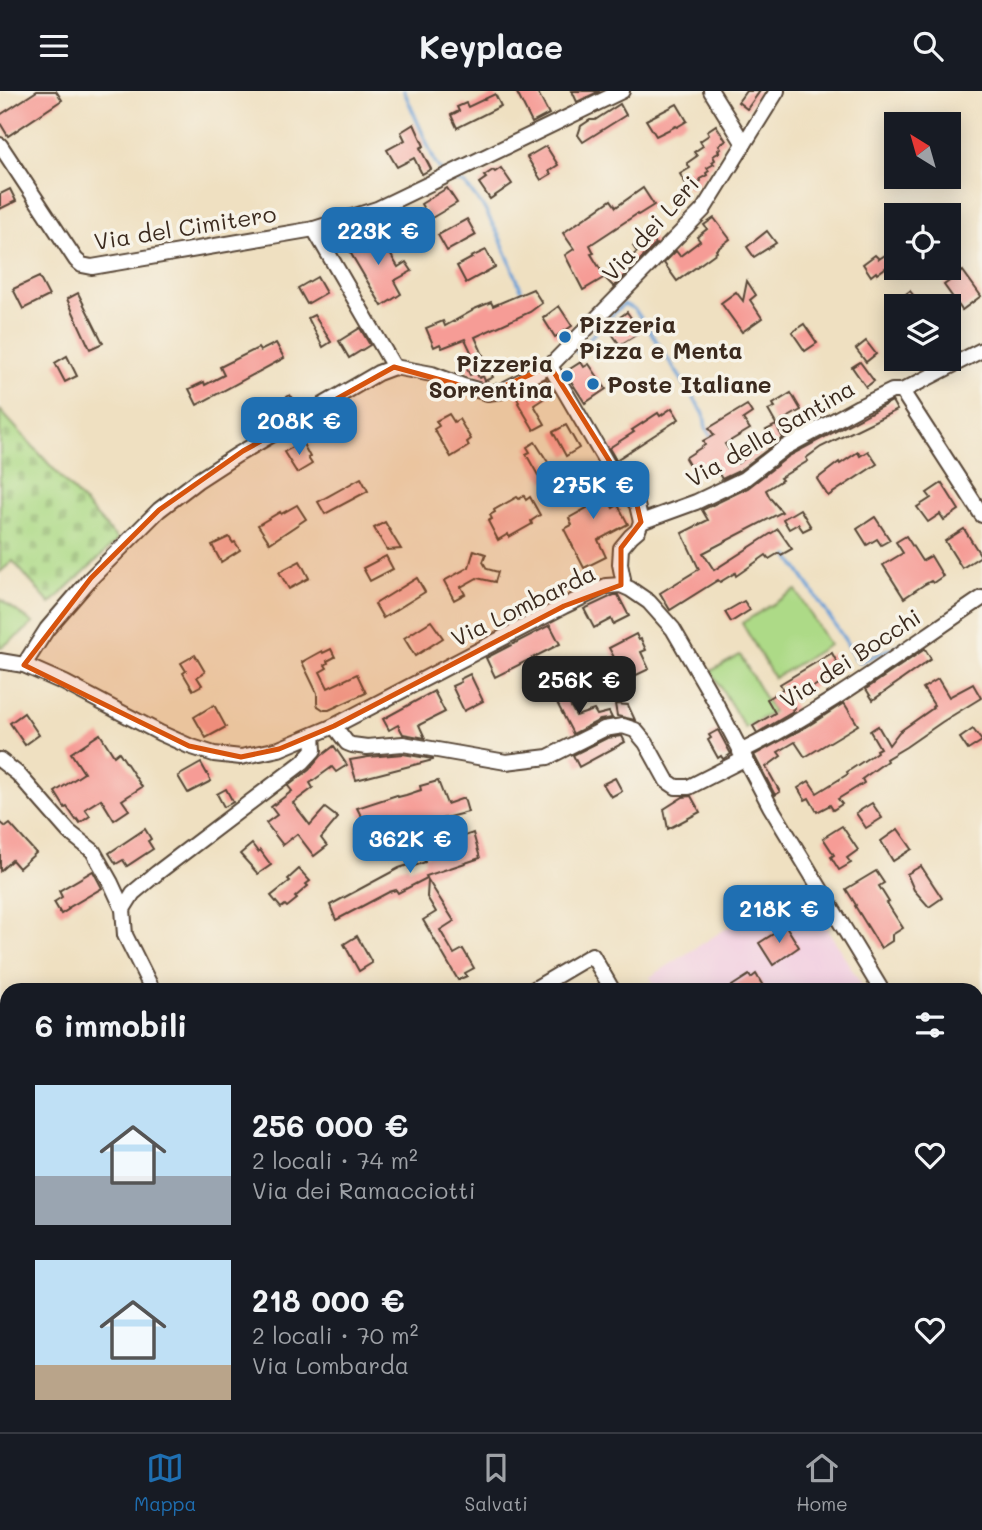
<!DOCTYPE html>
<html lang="it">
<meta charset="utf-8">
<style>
body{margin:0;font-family:Mali,sans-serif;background:#20242c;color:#f1f3f6;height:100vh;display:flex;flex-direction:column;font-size:26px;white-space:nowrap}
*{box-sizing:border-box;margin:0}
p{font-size:23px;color:#9ea1a6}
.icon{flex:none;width:38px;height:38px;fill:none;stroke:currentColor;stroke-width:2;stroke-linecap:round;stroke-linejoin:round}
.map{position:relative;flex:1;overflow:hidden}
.side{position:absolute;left:0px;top:892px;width:984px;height:450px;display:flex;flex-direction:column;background:#171b24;border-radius:21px 21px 0 0;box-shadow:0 4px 18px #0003}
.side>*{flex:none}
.needle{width:46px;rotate:323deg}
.fabs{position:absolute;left:884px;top:21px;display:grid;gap:14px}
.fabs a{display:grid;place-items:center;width:77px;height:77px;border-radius:0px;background:#171b24;box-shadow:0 4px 18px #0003;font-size:35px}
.price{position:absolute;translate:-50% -60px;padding:0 16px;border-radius:14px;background:#1f6fb2;color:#fff;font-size:23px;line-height:46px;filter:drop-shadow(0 2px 4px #0008)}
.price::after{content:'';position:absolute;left:50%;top:42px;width:21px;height:16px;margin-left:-10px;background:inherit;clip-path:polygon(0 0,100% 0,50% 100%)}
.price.on{background:#222;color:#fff}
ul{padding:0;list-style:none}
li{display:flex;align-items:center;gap:21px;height:175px;padding:0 35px}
li span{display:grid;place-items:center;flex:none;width:196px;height:140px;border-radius:0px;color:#555}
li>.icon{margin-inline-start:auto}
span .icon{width:84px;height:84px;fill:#fffc;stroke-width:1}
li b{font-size:30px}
h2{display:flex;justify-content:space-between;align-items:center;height:84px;padding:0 35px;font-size:30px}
header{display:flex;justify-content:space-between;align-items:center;height:91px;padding:0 35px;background:#171b24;font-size:32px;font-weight:700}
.tabs{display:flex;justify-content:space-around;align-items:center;height:98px;border-top:2px solid #363941;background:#171b24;font-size:19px;color:#9ea1a6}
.tabs a{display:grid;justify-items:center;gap:4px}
.tabs .on{color:#1f6fb2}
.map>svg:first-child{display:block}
</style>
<header><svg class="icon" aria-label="menu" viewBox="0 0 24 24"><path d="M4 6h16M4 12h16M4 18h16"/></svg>Keyplace<svg class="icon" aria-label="search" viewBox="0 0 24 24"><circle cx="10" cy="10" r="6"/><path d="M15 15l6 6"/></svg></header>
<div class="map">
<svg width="982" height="1341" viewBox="0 0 982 1341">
<defs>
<pattern id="cemetery-stones" width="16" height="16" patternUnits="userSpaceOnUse" patternTransform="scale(1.75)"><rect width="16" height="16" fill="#adda87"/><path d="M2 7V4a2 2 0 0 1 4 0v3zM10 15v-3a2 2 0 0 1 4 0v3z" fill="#96bb74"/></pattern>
</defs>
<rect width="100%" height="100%" fill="#f7f3e8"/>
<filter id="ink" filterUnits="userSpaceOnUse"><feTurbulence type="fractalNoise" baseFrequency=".0143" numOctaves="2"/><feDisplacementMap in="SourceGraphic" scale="14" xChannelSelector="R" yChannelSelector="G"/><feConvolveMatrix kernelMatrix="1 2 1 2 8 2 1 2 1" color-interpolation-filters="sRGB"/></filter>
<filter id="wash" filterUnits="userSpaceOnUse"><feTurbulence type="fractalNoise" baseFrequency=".00686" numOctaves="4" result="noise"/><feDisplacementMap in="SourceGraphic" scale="28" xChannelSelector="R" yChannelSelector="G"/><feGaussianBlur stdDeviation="1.57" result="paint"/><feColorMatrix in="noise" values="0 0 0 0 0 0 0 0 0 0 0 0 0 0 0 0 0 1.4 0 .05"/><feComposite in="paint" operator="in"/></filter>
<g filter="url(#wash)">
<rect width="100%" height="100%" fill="#efe0c1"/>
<polygon fill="#f2cfe1" points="799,791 862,895 854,900 658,900 650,886"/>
<polygon fill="url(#cemetery-stones)" stroke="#748252" stroke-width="2" points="0,319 118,449 50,513 13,470 0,481"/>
<g fill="#adda87" stroke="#748252" stroke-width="2">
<polygon points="796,499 829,554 774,587 742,532"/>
<polygon points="0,508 33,532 22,542 0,557"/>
<polygon points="740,564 773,621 745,637 711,580"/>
</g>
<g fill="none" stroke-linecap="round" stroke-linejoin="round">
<g stroke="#679ed5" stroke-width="3.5">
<polyline points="404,0 436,73 443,82"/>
<polyline points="451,88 465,93 484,117 500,147 521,198"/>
<polyline points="576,261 620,216 624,213 634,218 644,231 704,323 706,337 713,349"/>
<polyline points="789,465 845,549 857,570 860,571 905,551"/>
</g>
</g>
<g id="blocks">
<g fill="#f69c96">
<polygon points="37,0 56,0 62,9 8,45 0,32 0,24"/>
<polygon points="516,0 537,0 549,23 532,32"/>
<polygon points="572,0 600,0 577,11"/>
<polygon points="746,0 760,0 747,18 738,11"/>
<polygon points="495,3 501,15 457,37 451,24 459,20 457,16 466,12 468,16"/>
<polygon points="620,13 626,24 583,51 578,44 581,35 590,29 595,29"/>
<polygon points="677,13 687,30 677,36 676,35 656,45 646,29"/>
<polygon points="414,33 424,55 420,57 431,78 422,83 414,67 397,76 387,59 405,49 401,41"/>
<polygon points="716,34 726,50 719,54 721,57 718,59 720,61 713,65 715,69 712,71 714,73 707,77 709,80 706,82 707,84 700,88 701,90 689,98 680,83 690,77 687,72 697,65 694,61 703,55 700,50 709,44 707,40"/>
<polygon points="546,55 558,74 549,80 551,83 541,89 527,66"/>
<polygon points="501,77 512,93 490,108 479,92 486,87 484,85 493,79 495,81"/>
<polygon points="447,97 457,112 430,128 421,113"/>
<polygon points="643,97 654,114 638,124 637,123 590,154 594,162 591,163 605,186 583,199 565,164 574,158 563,142 611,109 616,116"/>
<polygon points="10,98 16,110 0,118 0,103"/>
<polygon points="714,127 730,148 716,159 717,161 677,190 664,172 676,160 680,165 700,150 697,146 707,138 704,134"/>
<polygon points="467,128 476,144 447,160 438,144"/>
<polygon points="376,139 398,176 406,171 412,180 394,190 401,203 382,215 347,156"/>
<polygon points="767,140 776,152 754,166 747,156"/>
<polygon points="650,143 656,153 614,196 605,187 611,180 613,182 620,174 625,179 631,166 637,161 633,155"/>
<polygon points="896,157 896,169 877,183 876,181 871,185 863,173 875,164 879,168"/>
<polygon points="486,159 495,176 466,192 457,175 472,167 471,166"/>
<polygon points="963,180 981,205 962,219 944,194"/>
<polygon points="39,186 49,205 23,218 13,198"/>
<polygon points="317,186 326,202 307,213 298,197"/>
<polygon points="747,190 756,204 750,209 762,227 742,241 721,212 736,201 743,210"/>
<polygon points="533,198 542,212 530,221 475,246 493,286 485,290 483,285 479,287 476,281 470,284 464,272 474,267 465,248 442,257 440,253 434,256 426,237 443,230 445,235 472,220 472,219 491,211 493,215"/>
<polygon points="910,200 922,215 890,215"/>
<polygon points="78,202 103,252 90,258 67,208"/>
<polygon points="559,215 572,235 555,246 543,227"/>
<polygon points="627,221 636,234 634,235 639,242 620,254 607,236"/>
<polygon points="314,224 331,251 323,256 308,227"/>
<polygon points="804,233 817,252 805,260 792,241"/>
<polygon points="360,237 370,254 349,267 339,250"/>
<polygon points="866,250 876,263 866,271 856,258"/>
<polygon points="276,252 284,267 197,314 189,298 204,291 205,294 224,284 220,276 258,257 260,260"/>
<polygon points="67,265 77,285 65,291 55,272"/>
<polygon points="581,271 584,276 589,273 606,298 585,312 565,281"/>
<polygon points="860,271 874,290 866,296 852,276"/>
<polygon points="546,288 554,301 534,314 545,333 534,339 518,312 519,311 515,304"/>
<polygon points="791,302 801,319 776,333 768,319 775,316 773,313"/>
<polygon points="290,304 298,317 258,340 250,328"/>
<polygon points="892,310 897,319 821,356 806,367 808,370 780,387 782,389 766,399 770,407 782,421 703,462 714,479 778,438 792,458 781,464 779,462 769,468 766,464 736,485 735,482 720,491 718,489 670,519 660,502 699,478 682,442 708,429 702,419 748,397 789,365"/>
<polygon points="747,314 752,322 743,328 750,338 725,353 738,372 772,347 766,339 776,334 783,347 739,380 722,388 713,373 695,384 685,367 705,354 703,350 714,344 709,337"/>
<polygon points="672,317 679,328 616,369 609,357 634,341 632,339 658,322 660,325"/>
<polygon points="449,323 454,331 459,328 471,348 467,351 469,355 451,366 434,338 439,335 436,330"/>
<polygon points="566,334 579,357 566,365 553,341"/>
<polygon points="302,351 310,366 308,367 312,373 297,382 284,361"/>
<polygon points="535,351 553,379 549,381 552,386 544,391 541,386 539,386 526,363 530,361 527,356"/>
<polygon points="868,360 877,373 828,405 817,388 839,371 840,373 858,361 860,365"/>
<polygon points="590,376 613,417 618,414 628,433 598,449 606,466 584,477 564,438 572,434 569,427 592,414 576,384"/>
<polygon points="361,387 368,400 325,423 318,411"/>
<polygon points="942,392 959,419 944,429 940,423 928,431 917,416 931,407 927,402"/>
<polygon points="524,405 526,409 530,406 540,424 531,430 532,433 509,446 508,443 498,449 488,430 492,428 490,424 495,421 494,419 517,406 519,408"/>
<polygon points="297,414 306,428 270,452 258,434 280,421 281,423"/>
<polygon points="800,418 811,436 803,440 798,433 789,438 783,428"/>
<polygon points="875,426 890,449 881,454 877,448 867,454 857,438"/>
<polygon points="385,431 393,445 401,458 387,459 374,437"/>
<polygon points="964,438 981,465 962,477 945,450"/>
<polygon points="906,445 922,470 931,465 943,485 933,492 931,490 925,493 904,507 883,474 903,462 896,451"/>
<polygon points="229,446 233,452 235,451 240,459 221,471 212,454"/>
<polygon points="474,459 486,463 483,471 487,478 498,481 495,491 477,487 461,496 465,503 454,509 444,490 469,476"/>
<polygon points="386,465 393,478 370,490 363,477"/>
<polygon points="300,470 309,487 289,498 279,481"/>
<polygon points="417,487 425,501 383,527 375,513"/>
<polygon points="614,504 618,504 629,525 613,533 611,528 594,537 584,518"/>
<polygon points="744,510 750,519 731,531 725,521"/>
<polygon points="431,530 443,547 415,565 404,547"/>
<polygon points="550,534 560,553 495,586 486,567"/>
<polygon points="636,543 639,549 641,548 646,559 641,561 649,578 626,589 609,557"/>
<polygon points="331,558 335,566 327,570 328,572 325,574 327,577 320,581 328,597 357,583 366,602 329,619 324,619 318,615 317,612 317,602 302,571 322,560 323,562"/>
<polygon points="925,558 931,568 873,609 866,598"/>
<polygon points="832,562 841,579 790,610 795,617 792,619 793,621 757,642 753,635 775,622 767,608 783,598 780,593"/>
<polygon points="195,564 205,581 197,586 202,594 193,599 183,582 186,580 181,572"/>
<polygon points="470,583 483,610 464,620 452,595 461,591 460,588"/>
<polygon points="938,588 949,606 973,593 981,607 942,631 906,656 886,668 887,670 862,688 864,692 838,708 842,713 833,719 830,714 817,721 809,707 805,709 798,697 809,690 817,702 848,683 847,681 877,661 876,659 880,657 870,640 878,635 889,654 899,641 933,617 932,616 934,614 923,597"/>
<polygon points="434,600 445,621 419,634 425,647 403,643 398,634 389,639 383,628"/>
<polygon points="564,603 576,625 594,619 597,624 609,621 612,627 600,629 573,643 555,608"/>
<polygon points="844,612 858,634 805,666 795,651 778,661 781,665 766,676 780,701 775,704 754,664 808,635"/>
<polygon points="615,613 628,614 635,629 617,625"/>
<polygon points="214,614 226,636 206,647 194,626"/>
<polygon points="24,622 39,644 25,654 10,632"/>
<polygon points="973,638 982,650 968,659 960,647"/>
<polygon points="718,639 731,663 723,668 721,665 718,667 708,649 711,647 709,644"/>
<polygon points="100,643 114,665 119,661 142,696 122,709 129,719 114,729 101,708 85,718 90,725 80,732 77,728 76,729 67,716 65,717 55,701 84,682 71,662"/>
<polygon points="622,645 625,651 579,676 573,664 607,647"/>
<polygon points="334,655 347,674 336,681 332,676 310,692 313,697 293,712 310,734 325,717 338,727 321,747 327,755 314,765 297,743 283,754 266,732 277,724 271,716 292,700 288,695 309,679 321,665"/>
<polygon points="403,663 433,668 433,669 356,689 350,669 368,666"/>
<polygon points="201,672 211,690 188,702 178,685"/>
<polygon points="615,687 622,700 611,706 603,693"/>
<polygon points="438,690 447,713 464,707 468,721 372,746 367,735 371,734 360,723 357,717 397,704 398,706 406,704 421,699 420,695"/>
<polygon points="226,698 233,711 224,716 217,703"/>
<polygon points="691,705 700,721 668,738 664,718 683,706"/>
<polygon points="872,712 882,727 866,737 856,722"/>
<polygon points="0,731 6,736 10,733 36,762 19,777 12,769 0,780"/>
<polygon points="842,735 858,759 847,767 851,772 839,779 831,766 834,764 823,747"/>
<polygon points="145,738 151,748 148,750 153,758 127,775 123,769 116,773 109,762"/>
<polygon points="898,738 912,758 893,770 881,750"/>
<polygon points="473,742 480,767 426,785 427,787 398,802 396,799 389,801 336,829 330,814 399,777 408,774 409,777 425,771 424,765 446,757 445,752"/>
<polygon points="252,753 258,761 260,759 271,774 258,783 240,763"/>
<polygon points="921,775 942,807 929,816 914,799 907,783"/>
<polygon points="299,778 310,790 306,793 308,795 295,806 297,808 287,816 285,814 281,817 271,805 290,790 288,788"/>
<polygon points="93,780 102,797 68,817 69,818 61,823 54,811 62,806 59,800"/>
<polygon points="876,780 884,792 879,795 889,811 887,812 903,837 892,844 892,850 881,857 855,815 856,814 846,798"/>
<polygon points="428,789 454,830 440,839 454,863 463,858 474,877 465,882 467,885 458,889 423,829 436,821 427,806"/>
<polygon points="786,835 799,856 773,874 759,852"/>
<polygon points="357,845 372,872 359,880 344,853"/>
<polygon points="756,883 766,900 724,900 749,884 751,887"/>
</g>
</g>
</g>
<g filter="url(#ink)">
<use href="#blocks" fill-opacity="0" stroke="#564536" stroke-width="2"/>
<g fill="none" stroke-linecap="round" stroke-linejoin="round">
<defs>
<g id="minor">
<polyline points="711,0 744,53"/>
<polyline points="0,54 76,169 82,174 92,176 314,138 377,118 622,0"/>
<polyline points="314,138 394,276"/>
<polyline points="550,275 608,374 637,414 641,431 638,439 631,445 621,457 620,473 623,488 621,494"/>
<polyline points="902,300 982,259"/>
<polyline points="641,431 696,411 744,388 784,357 859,316 892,300 902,300 982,424"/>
<polyline points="0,570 24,574 65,592 160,642 189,655 214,663 241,666 279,658 334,635 564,515 606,495 621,494 630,498 649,511 673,538 713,607 770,715 882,900"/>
<polyline points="24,574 47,538 91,487 159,419 197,390 237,364 378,282 394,276 432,283 463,295 488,302 502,300 550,275 703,119 777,0"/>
<polyline points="334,635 347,652 352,654 367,656 403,653 506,671 548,666 604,638 623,635 635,639 646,652 667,690 676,696 689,696 744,668"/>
<path d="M740,661C826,619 903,560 982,507"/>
<polyline points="0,669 18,683 69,741 93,760 111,792 123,818 125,844 153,900"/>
<polyline points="123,818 133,802 157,782 303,671 314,659 313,645"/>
<polyline points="531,900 592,864 613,900"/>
<polyline points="976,1033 982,1034"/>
<polyline points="849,1335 853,1341"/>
<polyline points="242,1341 242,1335"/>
<polyline points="433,1341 436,1335"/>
</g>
</defs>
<use href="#minor" stroke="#564536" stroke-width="18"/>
<use href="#minor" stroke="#fff" stroke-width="14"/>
</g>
</g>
<path fill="#d7540e" fill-opacity="0.2" stroke="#d7540e" stroke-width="5" stroke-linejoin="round" d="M550,275L637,414L641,431L621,457V494L564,515L334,635L279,658L241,666L189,655L24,574L91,487L159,419L243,360L394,276L488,302Z"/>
<g fill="#1f6fb2" stroke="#f7f3e8" stroke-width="2.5">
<circle cx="565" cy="246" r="7"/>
<circle cx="567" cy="285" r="7"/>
<circle cx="593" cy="293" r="7"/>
</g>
<g text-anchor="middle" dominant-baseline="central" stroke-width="7" stroke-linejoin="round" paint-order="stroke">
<g font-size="23" fill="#3b2a1e" stroke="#f7f3e8">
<text transform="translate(185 136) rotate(-9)">Via del Cimitero</text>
<text transform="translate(650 137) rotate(-48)">Via dei Leri</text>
<text transform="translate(770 342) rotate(-30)">Via della Santina</text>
<text transform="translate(523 514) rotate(-26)">Via Lombarda</text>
<text transform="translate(850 567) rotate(-33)">Via dei Bocchi</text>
</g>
<g font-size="23" font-weight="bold" fill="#3b2a1e" stroke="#f7f3e8" text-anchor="start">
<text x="579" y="233">Pizzeria<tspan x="579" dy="26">Pizza e Menta</tspan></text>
<text x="553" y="272" text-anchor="end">Pizzeria<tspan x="553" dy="26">Sorrentina</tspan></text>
<text x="607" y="293">Poste Italiane</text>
</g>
</g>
</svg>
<div class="fabs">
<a><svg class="needle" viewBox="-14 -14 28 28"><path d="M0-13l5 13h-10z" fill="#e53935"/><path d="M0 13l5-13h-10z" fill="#9ea1a6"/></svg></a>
<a><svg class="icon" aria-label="locate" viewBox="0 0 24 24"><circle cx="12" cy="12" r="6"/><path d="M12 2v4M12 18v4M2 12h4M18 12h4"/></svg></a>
<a><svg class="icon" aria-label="layers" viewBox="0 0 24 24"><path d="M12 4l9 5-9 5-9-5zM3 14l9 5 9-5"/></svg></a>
</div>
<b class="price" style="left:378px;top:176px">223K €</b>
<b class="price" style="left:299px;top:366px">208K €</b>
<b class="price" style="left:593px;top:430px">275K €</b>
<b class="price on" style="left:579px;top:625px">256K €</b>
<b class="price" style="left:410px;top:784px">362K €</b>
<b class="price" style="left:779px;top:854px">218K €</b>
<section class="side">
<h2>6 immobili<svg class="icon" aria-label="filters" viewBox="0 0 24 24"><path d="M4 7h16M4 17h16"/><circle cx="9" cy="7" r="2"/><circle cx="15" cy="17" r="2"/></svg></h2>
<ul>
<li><span style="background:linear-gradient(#bfe0f5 65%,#9aa5b1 0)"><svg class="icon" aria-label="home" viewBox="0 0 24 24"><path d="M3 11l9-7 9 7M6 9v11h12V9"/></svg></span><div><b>256 000 €</b><p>2 locali · 74 m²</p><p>Via dei Ramacciotti</p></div><svg class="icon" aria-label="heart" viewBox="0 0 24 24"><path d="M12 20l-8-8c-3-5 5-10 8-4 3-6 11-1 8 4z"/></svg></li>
<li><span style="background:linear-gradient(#bfe0f5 75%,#b9a48a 0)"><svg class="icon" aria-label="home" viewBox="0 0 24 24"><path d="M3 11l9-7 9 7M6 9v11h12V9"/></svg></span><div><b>218 000 €</b><p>2 locali · 70 m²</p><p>Via Lombarda</p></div><svg class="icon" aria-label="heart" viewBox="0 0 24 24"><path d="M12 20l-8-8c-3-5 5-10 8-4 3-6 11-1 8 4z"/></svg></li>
</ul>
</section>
</div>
<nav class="tabs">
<a class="on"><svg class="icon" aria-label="map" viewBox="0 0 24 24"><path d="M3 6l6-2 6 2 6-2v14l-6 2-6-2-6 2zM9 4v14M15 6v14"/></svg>Mappa</a>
<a><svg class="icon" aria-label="saved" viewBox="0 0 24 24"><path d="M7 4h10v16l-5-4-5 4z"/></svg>Salvati</a>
<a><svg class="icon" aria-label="home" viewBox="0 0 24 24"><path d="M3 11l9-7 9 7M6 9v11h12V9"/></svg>Home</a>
</nav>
